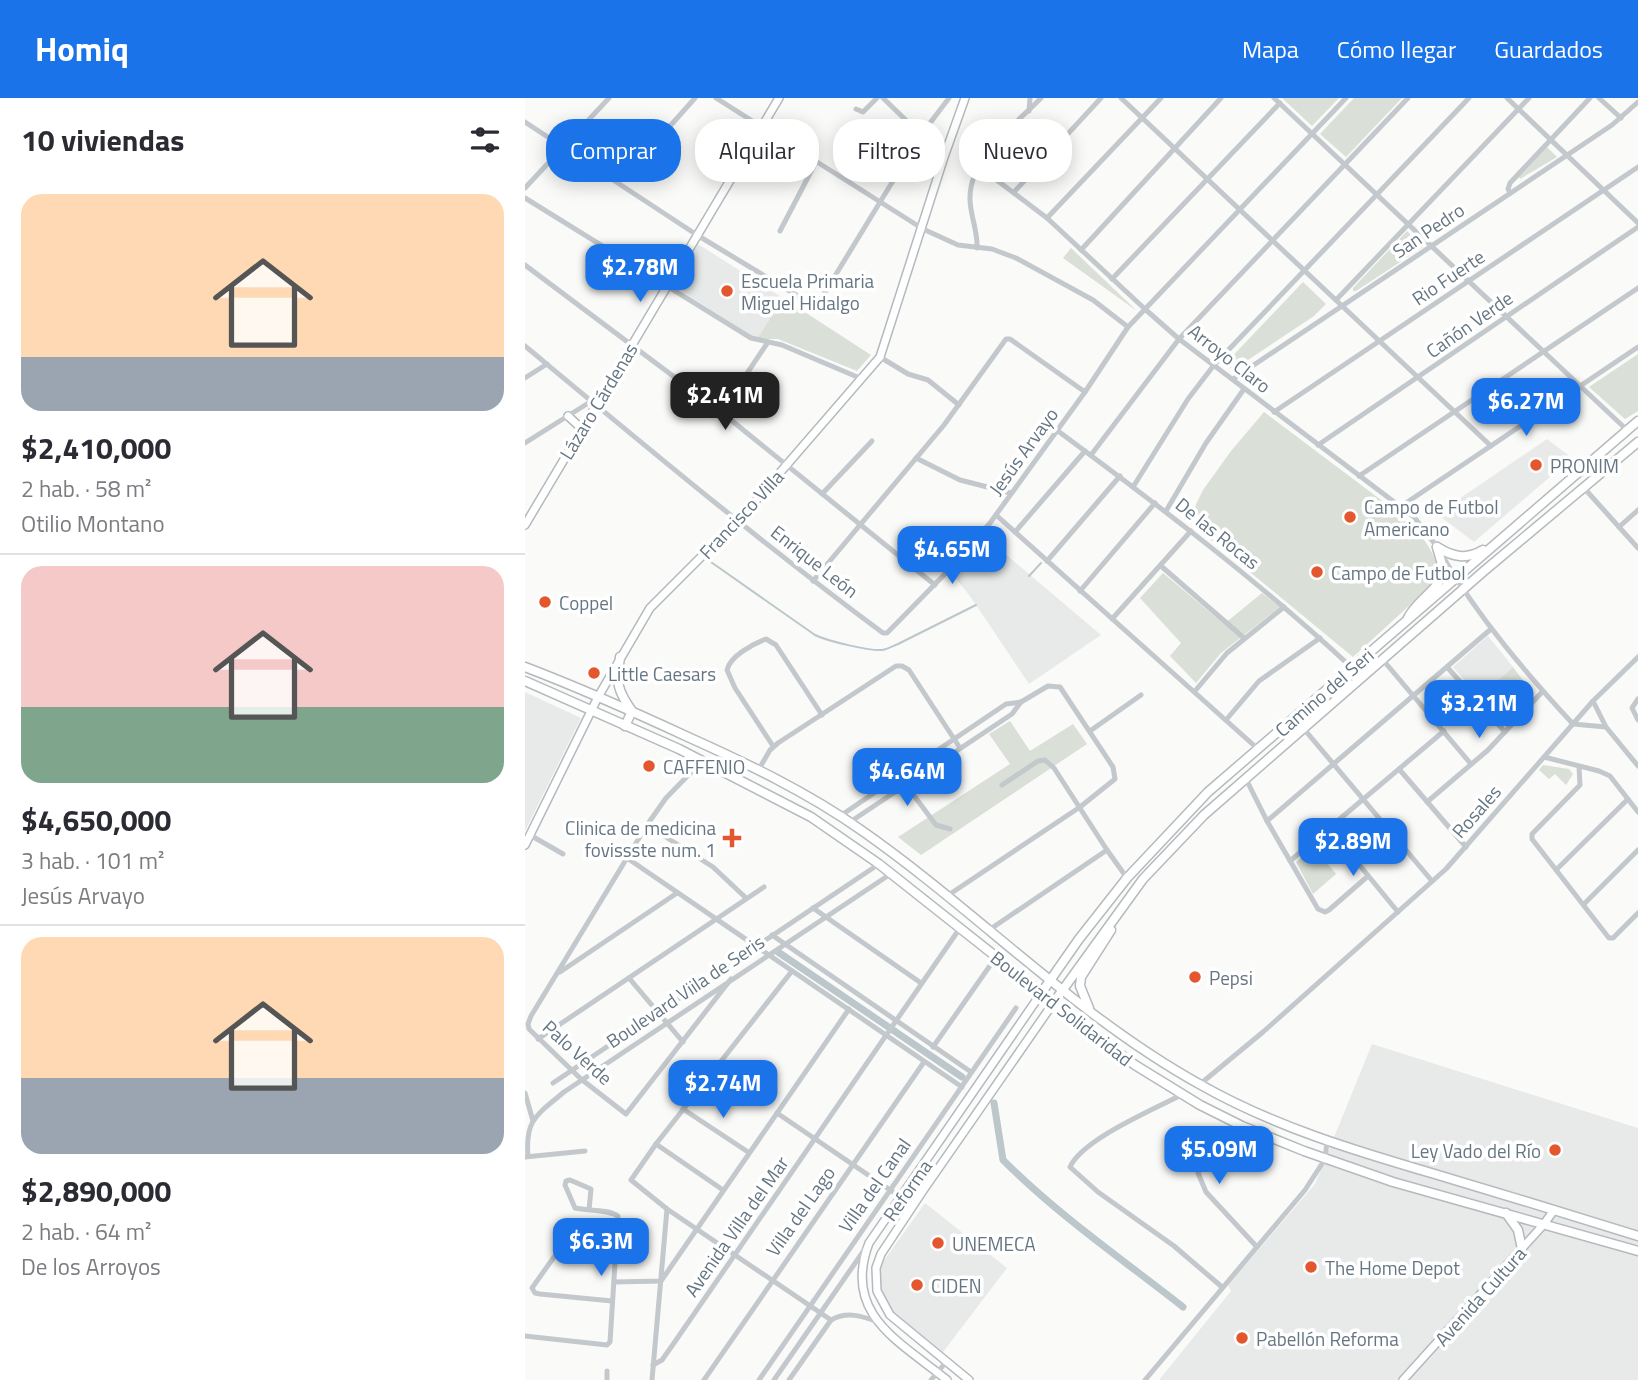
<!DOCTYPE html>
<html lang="es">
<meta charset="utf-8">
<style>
body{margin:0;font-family:"Titillium Web",sans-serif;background:#f7f7f7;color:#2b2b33;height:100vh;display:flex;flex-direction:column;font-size:26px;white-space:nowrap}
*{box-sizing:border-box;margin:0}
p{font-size:23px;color:#7c7c81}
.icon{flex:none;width:38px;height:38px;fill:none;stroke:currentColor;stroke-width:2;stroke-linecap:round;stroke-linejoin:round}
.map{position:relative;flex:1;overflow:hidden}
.drawer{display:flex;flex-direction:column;background:#fff;width:525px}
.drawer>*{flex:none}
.hud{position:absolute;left:21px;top:21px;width:665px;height:63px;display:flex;gap:14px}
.price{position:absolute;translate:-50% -60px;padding:0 16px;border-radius:14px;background:#1a73e8;color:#fff;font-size:23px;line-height:46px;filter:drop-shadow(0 2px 4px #0008)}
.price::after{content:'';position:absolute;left:50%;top:42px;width:21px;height:16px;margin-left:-10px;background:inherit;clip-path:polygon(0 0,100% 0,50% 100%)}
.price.selected{background:#222;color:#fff}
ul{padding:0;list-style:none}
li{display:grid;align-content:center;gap:14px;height:371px;padding:0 21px}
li+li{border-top:2px solid #e1e1e2}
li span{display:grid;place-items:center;height:217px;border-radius:21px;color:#555}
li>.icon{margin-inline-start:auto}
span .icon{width:126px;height:126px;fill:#fffc;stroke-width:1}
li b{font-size:30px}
h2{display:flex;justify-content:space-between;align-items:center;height:84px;padding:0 21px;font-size:30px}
.tag{padding:0 24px;border-radius:28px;background:#fff;box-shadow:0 4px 18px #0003;font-size:24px;line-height:63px}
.tag.selected{background:#1a73e8;color:#fff}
header{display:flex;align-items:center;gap:42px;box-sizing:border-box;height:98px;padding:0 35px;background:#1a73e8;color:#fff}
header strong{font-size:33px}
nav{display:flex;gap:38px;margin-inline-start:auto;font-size:24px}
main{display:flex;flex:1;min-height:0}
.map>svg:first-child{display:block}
</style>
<header>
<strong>Homiq</strong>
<nav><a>Mapa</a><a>Cómo llegar</a><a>Guardados</a></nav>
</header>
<main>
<section class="drawer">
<h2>10 viviendas<svg class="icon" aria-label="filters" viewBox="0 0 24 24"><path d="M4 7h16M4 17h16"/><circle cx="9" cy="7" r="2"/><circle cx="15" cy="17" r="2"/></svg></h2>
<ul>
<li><span style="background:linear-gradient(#ffd9b3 75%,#9aa5b1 0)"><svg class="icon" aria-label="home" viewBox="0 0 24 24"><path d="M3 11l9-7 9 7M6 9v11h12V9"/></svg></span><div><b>$2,410,000</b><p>2 hab. · 58 m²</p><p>Otilio Montano</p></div></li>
<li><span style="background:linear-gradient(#f6c9c9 65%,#7fa58c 0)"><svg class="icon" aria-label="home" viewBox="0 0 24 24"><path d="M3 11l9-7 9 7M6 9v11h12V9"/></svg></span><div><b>$4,650,000</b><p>3 hab. · 101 m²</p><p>Jesús Arvayo</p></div></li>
<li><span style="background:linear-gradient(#ffd9b3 65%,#9aa5b1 0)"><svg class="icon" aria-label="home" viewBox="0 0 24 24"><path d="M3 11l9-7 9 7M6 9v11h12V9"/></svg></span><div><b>$2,890,000</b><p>2 hab. · 64 m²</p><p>De los Arroyos</p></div></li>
</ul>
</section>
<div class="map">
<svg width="1113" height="1282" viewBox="0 0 1113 1282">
<rect width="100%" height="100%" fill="#fafaf8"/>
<g fill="#e8e9e9">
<polygon points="173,146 258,200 232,241 147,187"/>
<polygon points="1022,341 1047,360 949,444 912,416"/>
<polygon points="459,438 576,537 504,586 447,501 426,474"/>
<polygon points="963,538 988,569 954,599 928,569"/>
<polygon points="0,594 56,620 0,733"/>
<polygon points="847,946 1113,1030 1113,1282 634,1282 706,1193 703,1187 790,1086"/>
<polygon points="400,1105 482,1170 418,1254 364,1211 351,1183 353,1171"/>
</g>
<g fill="#dadfd7">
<polygon points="757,0 814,0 787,28"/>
<polygon points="829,0 877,0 821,59 795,36"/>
<polygon points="1022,49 1032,59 995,81 994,79"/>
<polygon points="882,133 898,149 831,193 828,193 828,190"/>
<polygon points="546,150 612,213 538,160"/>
<polygon points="778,184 801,206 789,218 708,272 700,266"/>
<polygon points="258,200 346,257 332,273 253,241 232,241"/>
<polygon points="1113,256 1113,313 1100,321 1064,289"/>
<path d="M739,314L884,423C897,439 920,463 909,485L828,559L663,423L678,392L706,353Z"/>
<polygon points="638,475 699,526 737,495 755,509 696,555 671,585 645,558 656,545 615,500"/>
<polygon points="988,569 1005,592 976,624 954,599"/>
<polygon points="485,623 505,653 548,626 562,646 396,757 373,739 485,666 464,636"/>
<polygon points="1018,667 1044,671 1048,676 1041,687 1030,676 1024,681 1014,672"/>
<polygon points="789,749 811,776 788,796 771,764"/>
</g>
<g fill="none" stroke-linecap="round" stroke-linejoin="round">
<g stroke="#bbc7cb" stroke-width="2">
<path d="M183,462L290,537C302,543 344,553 357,552C363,551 368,548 373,546L451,507"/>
<polyline points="504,478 516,465"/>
</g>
<g stroke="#bbc7cb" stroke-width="7">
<polyline points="253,854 437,979"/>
<path d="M469,1005L478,1062C533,1117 597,1161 658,1209"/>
</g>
<defs>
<g id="secondary">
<polyline points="43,318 56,330"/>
<polyline points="0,427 254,0"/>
<polyline points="0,747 73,599 125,510 220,415 355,259 419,59 440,0"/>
<path d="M422,1282C374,1243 317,1216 344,1145L517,894"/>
<polyline points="444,1282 365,1217 352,1193 351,1170 356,1156 397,1094 529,904"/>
<polyline points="878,1282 1019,1126 1029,1112"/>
</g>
<g id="primary">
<path d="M912,449C928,459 941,462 958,452"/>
<path d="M883,520C890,504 915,490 917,477C919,468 914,458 912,449"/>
<path d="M95,559C91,585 92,592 107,613L100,628"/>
<path d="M0,569C55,590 109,614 163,639C223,666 282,694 336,732C452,813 551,918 676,987C750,1029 831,1053 913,1077C980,1097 1046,1117 1113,1138"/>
<polyline points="0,583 154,651 286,719 354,766 580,945 610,967 675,1007 717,1028 779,1053 868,1084 1113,1153"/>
<polyline points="517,894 554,841 602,780 683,694 1113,323"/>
<polyline points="529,904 618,781 679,717 959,473 1113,344"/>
<polyline points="564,910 555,888 556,879 586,832"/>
<polyline points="981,1115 993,1132 997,1151"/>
</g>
</defs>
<use href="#secondary" stroke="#b3babf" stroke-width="10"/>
<use href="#primary" stroke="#b5babe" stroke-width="11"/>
<g stroke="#c3c8cc" stroke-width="5">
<polyline points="191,0 398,131 433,147 467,151 491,160 568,202 603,229"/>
<polyline points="358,0 419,59"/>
<polyline points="596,0 966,348"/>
<polyline points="749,0 1102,332"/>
<polyline points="982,0 1113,125"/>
<polyline points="1074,0 1096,20"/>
<polyline points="331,11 338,14 352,0"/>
<polyline points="504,13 505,0"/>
<polyline points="0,24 172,137 291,209 396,37 424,0"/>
<polyline points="129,46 170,0"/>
<polyline points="453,68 522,120 621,212 654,241 889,419 913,450"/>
<polyline points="0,90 84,0"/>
<polyline points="489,94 576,0"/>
<polyline points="985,95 983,91 985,85 1065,0"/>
<polyline points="0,100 226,240 257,247 337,281"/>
<polyline points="522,120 636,0"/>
<polyline points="255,133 291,64"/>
<path d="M452,150C453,133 445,117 445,101C444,60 490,27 516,0"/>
<polyline points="556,152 696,0"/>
<polyline points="0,167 196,314 410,487"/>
<polyline points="587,181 755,5"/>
<polyline points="811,202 1004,0"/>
<path d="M0,248C118,346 235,444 358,535H362L417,479L465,425L560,294L603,229L821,0"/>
<polyline points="355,259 383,276 403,282 434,307"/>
<polyline points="0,280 22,266"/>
<polyline points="708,281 1087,27 1113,4"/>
<polyline points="196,314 243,244"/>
<polyline points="749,314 1113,69"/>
<path d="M533,333C634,408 735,484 827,570"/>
<polyline points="0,345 65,304"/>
<polyline points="793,347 1113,129"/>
<polyline points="566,357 654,241 883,0"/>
<polyline points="391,360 435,382 486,395"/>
<polyline points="834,378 1113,190"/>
<polyline points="608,389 663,301 689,267 944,0"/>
<polyline points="1059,390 1113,450"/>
<polyline points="297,396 347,343"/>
<polyline points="875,409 1113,249"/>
<polyline points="641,413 681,345 719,291"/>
<polyline points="471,417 733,651"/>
<polyline points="1094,429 1113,412"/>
<polyline points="490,434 560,353"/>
<path d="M918,459C954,520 1000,574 1048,626L1081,629"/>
<polyline points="522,463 595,378"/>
<polyline points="636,468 719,540"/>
<polyline points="288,483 419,327 481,241 485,241 560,294"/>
<polyline points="555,493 630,405"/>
<polyline points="587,521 666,433"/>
<polyline points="858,562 946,666"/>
<polyline points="922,569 980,634"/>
<polyline points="670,593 702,555 759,509"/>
<polyline points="1113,601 1107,610 1113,622"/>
<polyline points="1068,603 1081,629 1113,668"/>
<polyline points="701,622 734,583 795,540"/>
<polyline points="779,631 907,783"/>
<polyline points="565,633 616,597"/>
<path d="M248,648L210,590L202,572C205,558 228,546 241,541L251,547L297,617"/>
<polyline points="1019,659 1074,673 1085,678 1113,714"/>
<polyline points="178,662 141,700 122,727 6,918 3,926 4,931 56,981 101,1016 206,881"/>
<polyline points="1054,669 1055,687 1007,736 1007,741 1084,840 1088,840 1113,815"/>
<polyline points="234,671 245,652 253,645 371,568 377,568 384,572 435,650"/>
<polyline points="874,671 941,749"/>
<polyline points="721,681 742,723 793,811 800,814 804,812 843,778"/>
<polyline points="381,687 411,727 425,731"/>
<polyline points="477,687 513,663 520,662 529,670 582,752 602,780"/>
<polyline points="902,704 963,652 1018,593"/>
<polyline points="315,718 481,606 496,604 523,588 535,589 588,669 590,681 555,709 422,798"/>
<polyline points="742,723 966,531"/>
<polyline points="325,724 487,616 496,604"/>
<polyline points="122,727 188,769 221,800"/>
<polyline points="804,730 873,814"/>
<polyline points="5,737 38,756"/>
<polyline points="102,760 437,989"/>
<polyline points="765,763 919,633"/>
<polyline points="1031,772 1103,701"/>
<polyline points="1059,806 1113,752"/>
<polyline points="288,810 396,885"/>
<polyline points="464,832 582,752"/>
<polyline points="247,837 446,974"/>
<polyline points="267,873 131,1046 106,1082 142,1111 306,1222"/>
<polyline points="35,874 152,795"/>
<polyline points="104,880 158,944"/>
<polyline points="13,941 239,789"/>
<polyline points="408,949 471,859"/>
<polyline points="28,985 354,766"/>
<polyline points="674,987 738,934 921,771 1068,603 1113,559"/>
<polyline points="0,995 8,1023"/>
<path d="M656,997C628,1012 558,1041 545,1069L573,1094L649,1148L697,1189"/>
<polyline points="158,1011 223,1054"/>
<polyline points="252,1015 377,1100"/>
<polyline points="717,1028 679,1065 673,1075 681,1094 732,1149"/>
<polyline points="131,1046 198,1092"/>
<path d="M3,1058C0,1021 12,1017 39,994L367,775"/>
<polyline points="0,1059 60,1053"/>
<polyline points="89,1184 136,1183 324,911"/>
<polyline points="87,1203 15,1196 10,1195 7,1190 29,1159 33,1155 89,1158"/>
<path d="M0,1238L82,1247L85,1244L93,1118C82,1111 64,1113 50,1110L40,1087L41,1083L45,1082L66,1091L64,1112"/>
<polyline points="128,1267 137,1262 149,1245 435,830"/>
<polyline points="82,1282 82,1273"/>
<polyline points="127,1282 142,1111"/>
<polyline points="179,1282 399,964"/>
<polyline points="234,1282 491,910"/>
<polyline points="249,1282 342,1148"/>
<path d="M264,1282L306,1222C322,1213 337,1218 353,1224"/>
<polyline points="406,1282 421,1264"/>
<polyline points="620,1282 780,1092 800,1061 802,1044"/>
</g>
<use href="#secondary" stroke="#fff" stroke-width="7"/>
<use href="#primary" stroke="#fff" stroke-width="8"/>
</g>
<g fill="#e4572e" stroke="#fff" stroke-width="2.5">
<circle cx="202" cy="193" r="7"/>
<circle cx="1011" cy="367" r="7"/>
<circle cx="825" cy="419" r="7"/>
<circle cx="792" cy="474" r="7"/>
<circle cx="20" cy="504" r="7"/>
<circle cx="69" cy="575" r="7"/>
<circle cx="124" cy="668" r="7"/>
<path d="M203.5 729.5h7v7h7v7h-7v7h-7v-7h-7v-7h7z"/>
<circle cx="670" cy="879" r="7"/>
<circle cx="1030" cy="1052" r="7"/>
<circle cx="413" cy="1145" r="7"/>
<circle cx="786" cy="1169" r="7"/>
<circle cx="392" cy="1187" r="7"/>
<circle cx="717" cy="1240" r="7"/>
</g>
<g text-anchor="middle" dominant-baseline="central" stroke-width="7" stroke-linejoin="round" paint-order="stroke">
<g font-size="19" fill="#657683" stroke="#fff">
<text transform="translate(903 132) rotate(-34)">San Pedro</text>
<text transform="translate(923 179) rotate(-34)">Rio Fuerte</text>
<text transform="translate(944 226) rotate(-35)">Cañón Verde</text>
<text transform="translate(705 260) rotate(38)">Arroyo Claro</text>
<text transform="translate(73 303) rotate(-59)">Lázaro Cárdenas</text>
<text transform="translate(498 353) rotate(-54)">Jesús Arvayo</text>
<text transform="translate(216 416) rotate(-47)">Francisco Villa</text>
<text transform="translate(693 435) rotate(39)">De las Rocas</text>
<text transform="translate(290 463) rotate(38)">Enrique León</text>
<text transform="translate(799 594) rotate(-41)">Camino del Seri</text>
<text transform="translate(951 713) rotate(-49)">Rosales</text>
<text transform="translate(160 893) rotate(-34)">Boulevard Viila de Seris</text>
<text transform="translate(537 910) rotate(38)">Boulevard Solidaridad</text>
<text transform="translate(53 954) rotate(42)">Palo Verde</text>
<text transform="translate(349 1087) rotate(-55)">Villa del Canal</text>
<text transform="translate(382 1092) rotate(-55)">Reforma</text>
<text transform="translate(275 1113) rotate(-55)">Villa del Lago</text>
<text transform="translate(211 1128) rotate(-55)">Avenida Villa del Mar</text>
<text transform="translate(955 1198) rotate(-48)">Avenida Cultura</text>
</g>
<g font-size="19" fill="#657683" stroke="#fff" text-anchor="start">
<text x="216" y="182">Escuela Primaria<tspan x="216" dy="22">Miguel Hidalgo</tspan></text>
<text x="1025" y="367">PRONIM</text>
<text x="839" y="408">Campo de Futbol<tspan x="839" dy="22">Americano</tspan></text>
<text x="806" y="474">Campo de Futbol</text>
<text x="34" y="504">Coppel</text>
<text x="83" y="575">Little Caesars</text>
<text x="138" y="668">CAFFENIO</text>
<text x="191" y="729" text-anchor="end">Clinica de medicina<tspan x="191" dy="22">fovissste num. 1</tspan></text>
<text x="684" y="879">Pepsi</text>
<text x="1016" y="1052" text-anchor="end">Ley Vado del Río</text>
<text x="427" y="1145">UNEMECA</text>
<text x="800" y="1169">The Home Depot</text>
<text x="406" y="1187">CIDEN</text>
<text x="731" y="1240">Pabellón Reforma</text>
</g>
</g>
</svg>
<b class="price" style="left:115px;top:206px">$2.78M</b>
<b class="price selected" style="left:200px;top:334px">$2.41M</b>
<b class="price" style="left:1001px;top:340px">$6.27M</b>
<b class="price" style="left:427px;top:488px">$4.65M</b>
<b class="price" style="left:954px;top:642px">$3.21M</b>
<b class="price" style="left:382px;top:710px">$4.64M</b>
<b class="price" style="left:828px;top:780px">$2.89M</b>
<b class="price" style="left:198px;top:1022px">$2.74M</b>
<b class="price" style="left:694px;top:1088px">$5.09M</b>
<b class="price" style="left:76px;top:1180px">$6.3M</b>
<div class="hud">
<a class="tag selected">Comprar</a>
<a class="tag">Alquilar</a>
<a class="tag">Filtros</a>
<a class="tag">Nuevo</a>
</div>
</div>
</main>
